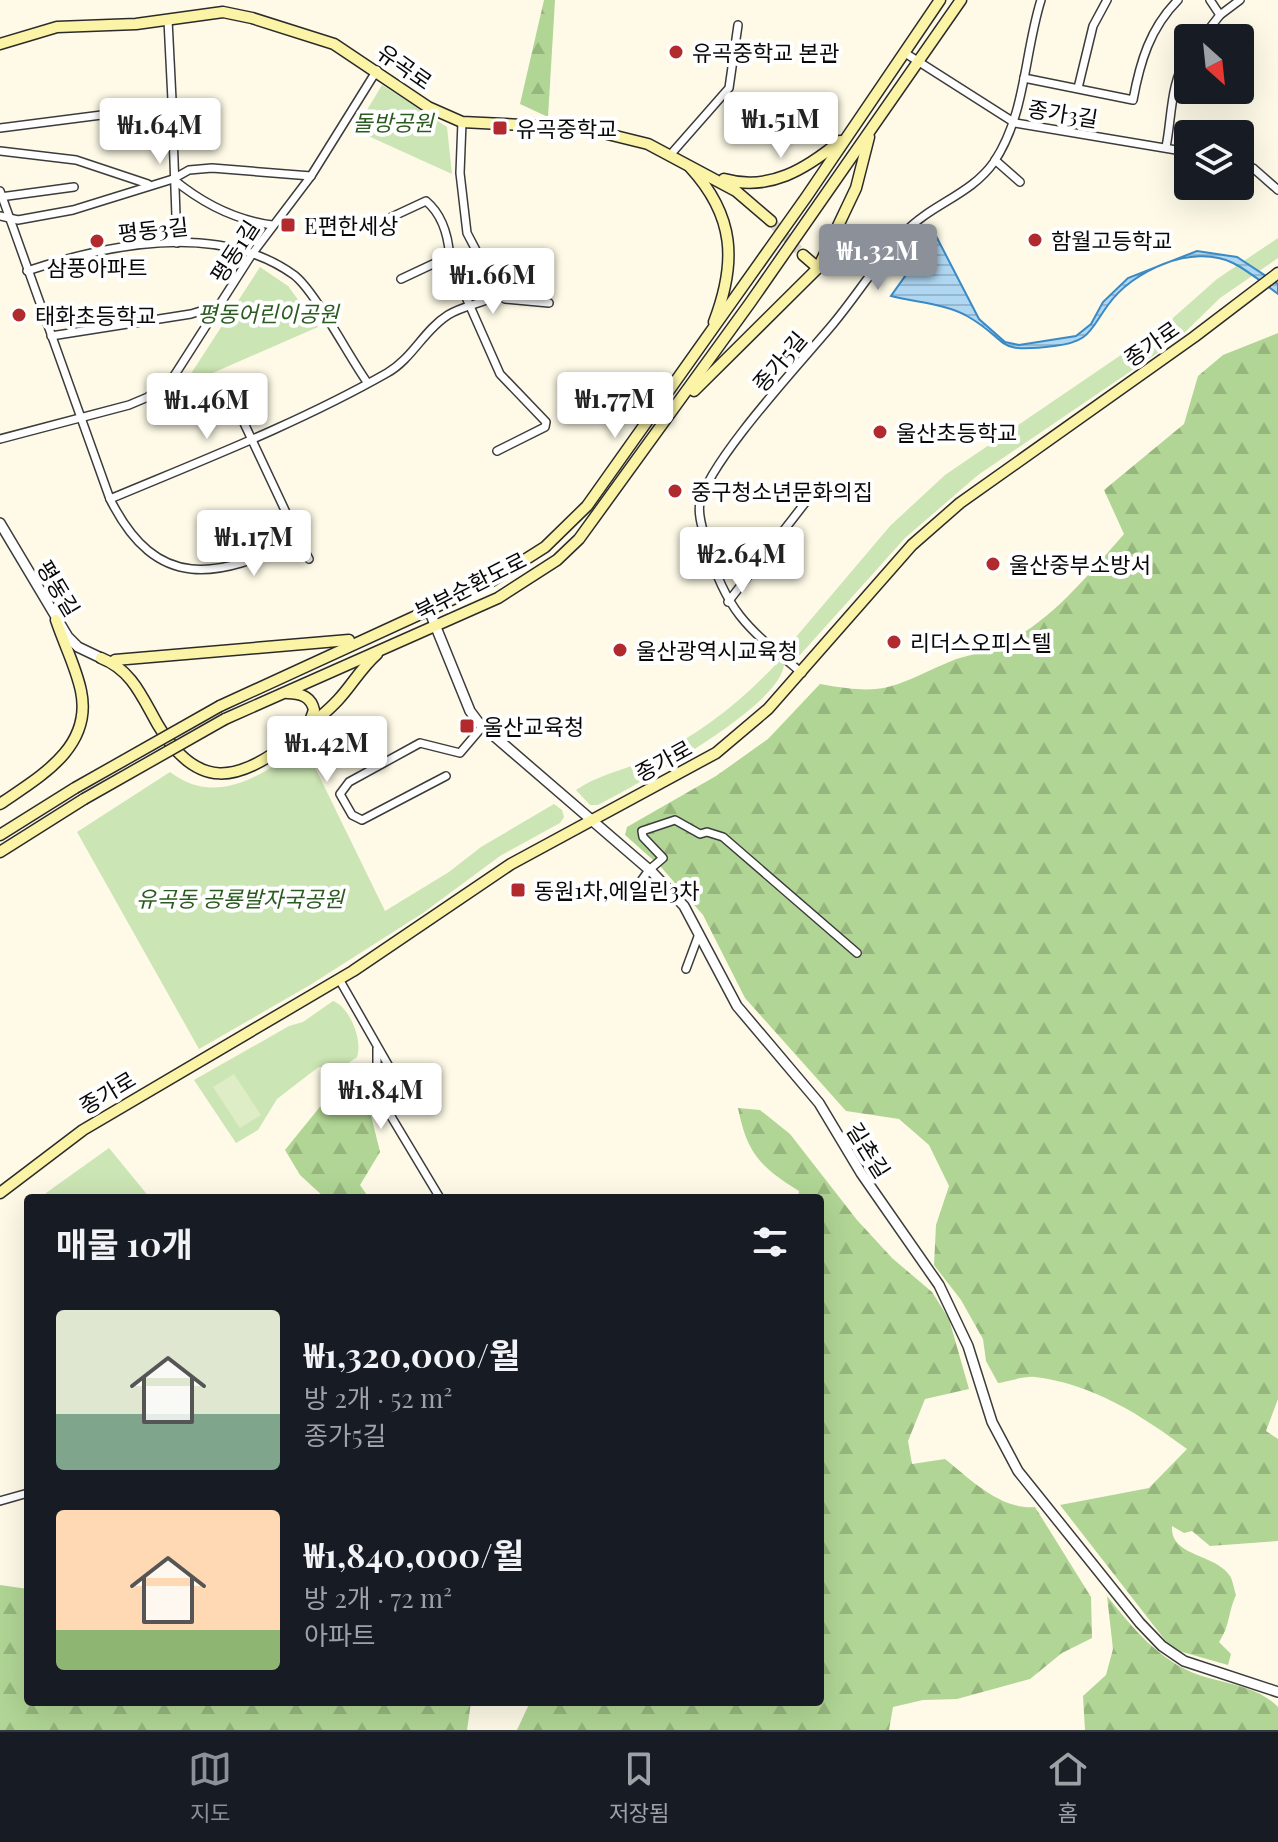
<!DOCTYPE html>
<html lang="ko">
<meta charset="utf-8">
<style>
body{margin:0;font-family:"Playfair Display","Noto Sans KR",serif;background:#242831;color:#f1f3f6;height:100vh;display:flex;flex-direction:column;font-size:30px;white-space:nowrap}
*{box-sizing:border-box;margin:0}
p{font-size:26px;color:#9ea1a6}
.icon{flex:none;width:44px;height:44px;fill:none;stroke:currentColor;stroke-width:2;stroke-linecap:round;stroke-linejoin:round}
.map{position:relative;flex:1;overflow:hidden}
.panel{position:absolute;left:24px;top:1194px;width:800px;height:512px;display:flex;flex-direction:column;background:#171b24;border-radius:8px;box-shadow:0 8px 32px #0002}
.panel>*{flex:none}
.needle{width:52px;rotate:153deg}
.fabs{position:absolute;left:1174px;top:24px;display:grid;gap:16px}
.fabs a{display:grid;place-items:center;width:80px;height:80px;border-radius:8px;background:#171b24;box-shadow:0 8px 32px #0002;font-size:40px}
.price{position:absolute;translate:-50% -68px;padding:0 18px;border-radius:8px;background:#fff;color:#222;font-size:26px;line-height:52px;filter:drop-shadow(0 2px 4px #0008)}
.price::after{content:'';position:absolute;left:50%;top:48px;width:24px;height:18px;margin-left:-12px;background:inherit;clip-path:polygon(0 0,100% 0,50% 100%)}
.price.selected{background:#8c9099;color:#fff}
ul{padding:0;list-style:none}
li{display:flex;align-items:center;gap:24px;height:200px;padding:0 32px}
li span{display:grid;place-items:center;flex:none;width:224px;height:160px;border-radius:8px;color:#555}
li>.icon{margin-inline-start:auto}
span .icon{width:96px;height:96px;fill:#fffc;stroke-width:1}
li b{font-size:34px}
h2{display:flex;justify-content:space-between;align-items:center;height:96px;padding:0 32px;font-size:34px}
.tabs{display:flex;justify-content:space-around;align-items:center;height:112px;border-top:2px solid #363941;background:#171b24;font-size:22px;color:#9ea1a6}
.tabs a{display:grid;justify-items:center;gap:4px}
.tabs .selected{color:#8c9099}
.map>svg:first-child{display:block}
</style>
<div class="map">
<svg width="1278" height="1730" viewBox="0 0 1278 1730">
<defs>
<pattern id="forest-firs" width="22" height="20" patternUnits="userSpaceOnUse" patternTransform="scale(2)"><rect width="22" height="20" fill="#b0d594"/><path d="M5 1l3.5 6h-7zM16 11l3.5 6h-7z" fill="#96b67e"/></pattern>
<pattern id="water-rules" width="6" height="5" patternUnits="userSpaceOnUse" patternTransform="scale(2)"><rect width="6" height="5" fill="#afd7f2"/><path d="M0 2.5h6" fill="none" stroke="#95b7ce"/></pattern>
</defs>
<rect width="100%" height="100%" fill="#fefae7"/>
<g fill="#cce5b4">
<polygon points="382,85 447,127 452,174 355,130"/>
<polygon points="1278,238 1278,258 1220,298 1178,339 978,475 905,538 800,655 785,650 890,526 945,475 1165,325 1217,279"/>
<polygon points="260,267 288,286 318,327 183,386"/>
<path d="M780,660L784,664C782,706 636,785 598,805H590L576,790C597,775 628,769 651,758C702,733 742,701 780,660Z"/>
<path d="M304,745L385,911L449,872L481,847L554,804L562,810L564,817L560,823L500,856L423,913L310,985L199,1049L77,832L170,772C217,808 264,774 304,745Z"/>
<path d="M333,1001C350,1007 363,1041 357,1057L340,1069L319,1067L308,1075L277,1099L258,1130L236,1143L194,1080L289,1026L303,1022Z"/>
<polygon points="109,1148 150,1198 46,1198 46,1193"/>
</g>
<g fill="url(#forest-firs)">
<polygon points="544,0 555,0 548,117 520,104"/>
<path d="M1278,333V1399L1266,1431L1278,1439V1541L1210,1546L1192,1531L1184,1533L1172,1526C1170,1557 1215,1553 1230,1576C1233,1581 1234,1589 1236,1595C1228,1612 1230,1626 1219,1642L1231,1654L1228,1665L1172,1649L1060,1505L1149,1488L1187,1449C1141,1415 1093,1384 1035,1377C1024,1376 1010,1381 998,1383L986,1361L983,1339L961,1300L934,1265L936,1225L949,1186L929,1145L899,1119L846,1111L745,998L703,915L661,867L625,835L627,827L716,776L768,739L820,684C886,696 889,688 949,662C965,655 985,653 1002,645C1053,620 1087,576 1124,534L1104,490L1184,424L1198,376L1223,355Z"/>
<polygon points="342,1092 367,1099 380,1152 360,1185 369,1198 325,1198 300,1175 285,1150 323,1103"/>
<path d="M738,1108L760,1110L790,1134L857,1220L892,1258L932,1292L949,1319L969,1389L925,1399L908,1441L912,1464L945,1459C971,1480 1001,1510 1035,1507L1091,1597L1092,1638L1062,1653L1030,1679L957,1699L923,1700L893,1707L889,1730H517L530,1702H820V1198H798L799,1191C760,1167 747,1153 738,1108Z"/>
<polygon points="0,1585 28,1589 28,1702 471,1702 467,1730 0,1730"/>
<path d="M1107,1596C1132,1627 1159,1661 1199,1675C1225,1684 1258,1686 1278,1707V1730H1085L1083,1696L1106,1675L1113,1649Z"/>
</g>
<polygon fill="#deedc5" points="234,1074 261,1115 240,1128 213,1087"/>
<path fill="url(#water-rules)" stroke="#3a8ac5" stroke-width="2" d="M935,234L979,319L1005,342L1019,345L1076,336L1091,324L1103,302L1128,278L1197,251L1237,257L1278,284V294C1264,284 1249,271 1233,263C1192,243 1132,271 1108,305C1089,331 1090,342 1054,346C992,354 1011,341 967,316C947,304 914,302 891,296Z"/>
<g fill="none" stroke-linecap="round" stroke-linejoin="round">
<polyline stroke="#d9d6c6" stroke-width="10" stroke-dasharray="10 5" stroke-linecap="butt" points="771,221 803,255"/>
<defs>
<g id="minor">
<polyline points="1210,0 1220,15"/>
<polyline points="1202,38 1220,15 1240,0"/>
<polyline points="905,53 1015,123 1188,152"/>
<path d="M1024,78L1133,100C1140,62 1150,28 1178,0"/>
<polyline points="1078,88 1093,26 1107,0"/>
<polyline points="168,111 172,100 168,20"/>
<polyline points="462,122 460,173 467,233 499,294"/>
<polyline points="0,128 164,107 171,116 173,134 177,243"/>
<path d="M1166,147C1172,118 1170,81 1188,57"/>
<polyline points="0,151 76,160 148,184"/>
<polyline points="671,154 729,88 738,25"/>
<polyline points="995,160 1020,182"/>
<polyline points="1240,164 1253,168 1278,190"/>
<path d="M173,179C202,203 235,220 272,225"/>
<path d="M0,191L110,499C203,460 299,423 387,373C412,359 424,330 448,315C464,305 483,304 499,294L505,299L549,303"/>
<polyline points="0,197 74,187"/>
<polyline points="0,216 18,220 73,210 173,179 189,170 212,168 311,176"/>
<path d="M383,221L426,201C444,216 449,238 450,261L500,374L546,422L545,427L497,451"/>
<path d="M27,271C108,244 219,221 294,275C315,291 349,357 367,382"/>
<polyline points="401,279 450,256"/>
<polyline points="51,336 191,314 220,305"/>
<polyline points="0,439 129,405 148,397 174,376 252,254 311,176 377,70"/>
<path d="M110,499C157,593 217,578 299,540L236,406"/>
<polyline points="299,540 309,559"/>
<polyline points="728,602 812,494"/>
<path d="M802,673C750,630 726,613 707,545C704,533 697,515 700,503C708,462 803,360 833,324C858,294 878,261 904,233C931,204 971,195 994,162C1026,114 1024,54 1041,0"/>
<polyline points="446,776 362,820 352,815 340,794 349,782 420,743 460,753 483,726"/>
<polyline points="628,899 649,870 663,858 643,837 642,831 675,820 700,834 707,832 723,837 857,953"/>
<polyline points="686,969 699,934"/>
<polyline points="339,979 407,1098"/>
<polyline points="377,1049 377,1093 440,1198"/>
<polyline points="0,1501 28,1493"/>
</g>
<g id="tertiary">
<polyline points="0,523 68,637 78,647 101,658"/>
<polyline points="429,610 470,711 479,723 653,873 684,906 737,1006 819,1103 861,1173 939,1285 968,1346 992,1422 1018,1471 1140,1623 1162,1646 1184,1661 1278,1692"/>
</g>
<g id="secondary">
<polyline points="0,44 57,27 136,24 223,12 252,18 334,44 428,107 462,122 583,128 648,144 736,191 771,221"/>
<path d="M690,167C735,216 737,262 714,322"/>
<path d="M724,179C769,192 806,169 840,141"/>
<polyline points="803,255 818,268"/>
<polyline points="694,391 818,268 856,188 869,137"/>
<path d="M101,658C132,670 142,697 158,725C197,791 238,783 292,740C307,728 324,715 338,700C352,685 361,668 377,654"/>
<polyline points="115,660 349,640"/>
<path d="M287,693C300,693 311,696 314,710L309,724"/>
<polyline points="220,706 490,582 545,547 587,506 807,196 940,0"/>
<polyline points="225,719 498,598 557,560 579,539 750,303 961,0"/>
<path d="M0,804C39,777 93,748 81,691C76,667 64,644 56,620"/>
<polyline points="0,835 75,788"/>
<polyline points="0,852 84,799"/>
<polyline points="0,1193 83,1130 353,971 511,864 716,753 768,709 912,545 960,503 1194,337 1278,273"/>
</g>
</defs>
<use href="#minor" stroke="#3c3c3c" stroke-width="10"/>
<use href="#tertiary" stroke="#3c3c3c" stroke-width="12"/>
<use href="#secondary" stroke="#2b2b2b" stroke-width="13"/>
<use href="#minor" stroke="#fff" stroke-width="7"/>
<use href="#tertiary" stroke="#fff" stroke-width="9"/>
<use href="#secondary" stroke="#fbf3a5" stroke-width="10"/>
<defs>
<g id="secondary-bridge">
<polyline points="75,788 220,706"/>
<polyline points="84,799 225,719"/>
</g>
</defs>
<use href="#secondary-bridge" stroke="#2b2b2b" stroke-width="13" stroke-linecap="butt"/>
<use href="#secondary-bridge" stroke="#fbf3a5" stroke-width="10"/>
</g>
<g fill="#b12a2d" stroke="#fff" stroke-width="3">
<circle cx="676" cy="52" r="8"/>
<rect x="492" y="120" width="16" height="16" rx="4"/>
<rect x="280" y="217" width="16" height="16" rx="4"/>
<circle cx="1035" cy="240" r="8"/>
<circle cx="97" cy="241" r="8"/>
<circle cx="19" cy="315" r="8"/>
<circle cx="880" cy="432" r="8"/>
<circle cx="675" cy="491" r="8"/>
<circle cx="993" cy="564" r="8"/>
<circle cx="894" cy="642" r="8"/>
<circle cx="620" cy="650" r="8"/>
<rect x="459" y="718" width="16" height="16" rx="4"/>
<rect x="510" y="882" width="16" height="16" rx="4"/>
</g>
<g text-anchor="middle" dominant-baseline="central" stroke-width="8" stroke-linejoin="round" paint-order="stroke">
<g font-size="22" fill="#090909" stroke="#fff" text-anchor="start">
<text x="692" y="52">유곡중학교 본관</text>
<text x="516" y="128">유곡중학교</text>
<text x="304" y="225">E편한세상</text>
<text x="1051" y="240">함월고등학교</text>
<text x="97" y="267" text-anchor="middle">삼풍아파트</text>
<text x="35" y="315">태화초등학교</text>
<text x="896" y="432">울산초등학교</text>
<text x="691" y="491">중구청소년문화의집</text>
<text x="1009" y="564">울산중부소방서</text>
<text x="910" y="642">리더스오피스텔</text>
<text x="636" y="650">울산광역시교육청</text>
<text x="483" y="726">울산교육청</text>
<text x="534" y="890">동원1차,에일린3차</text>
</g>
<g font-size="22" fill="#090909" stroke="#fff">
<text transform="translate(405 66) rotate(35)">유곡로</text>
<text transform="translate(1063 113) rotate(9)">종가3길</text>
<text transform="translate(153 229) rotate(-6)">평동3길</text>
<text transform="translate(234 251) rotate(-57)">평동1길</text>
<text transform="translate(1151 343) rotate(-35)">종가로</text>
<text transform="translate(779 361) rotate(-50)">종가5길</text>
<text transform="translate(470 585) rotate(-27)">북부순환도로</text>
<text transform="translate(59 588) rotate(59)">평동길</text>
<text transform="translate(663 760) rotate(-29)">종가로</text>
<text transform="translate(107 1092) rotate(-31)">종가로</text>
<text transform="translate(869 1150) rotate(58)">길촌길</text>
</g>
<g font-size="22" font-style="italic" fill="#2a5c1f" stroke="#fff">
<text x="393" y="122">돌방공원</text>
<text x="268" y="313">평동어린이공원</text>
<text x="240" y="898">유곡동 공룡발자국공원</text>
</g>
</g>
</svg>
<div class="fabs">
<a><svg class="needle" viewBox="-14 -14 28 28"><path d="M0-13l5 13h-10z" fill="#e53935"/><path d="M0 13l5-13h-10z" fill="#9ea1a6"/></svg></a>
<a><svg class="icon" aria-label="layers" viewBox="0 0 24 24"><path d="M12 4l9 5-9 5-9-5zM3 14l9 5 9-5"/></svg></a>
</div>
<b class="price" style="left:781px;top:160px">₩1.51M</b>
<b class="price" style="left:160px;top:166px">₩1.64M</b>
<b class="price selected" style="left:878px;top:292px">₩1.32M</b>
<b class="price" style="left:493px;top:316px">₩1.66M</b>
<b class="price" style="left:615px;top:440px">₩1.77M</b>
<b class="price" style="left:207px;top:441px">₩1.46M</b>
<b class="price" style="left:254px;top:578px">₩1.17M</b>
<b class="price" style="left:742px;top:595px">₩2.64M</b>
<b class="price" style="left:327px;top:784px">₩1.42M</b>
<b class="price" style="left:381px;top:1131px">₩1.84M</b>
<section class="panel">
<h2>매물 10개<svg class="icon" aria-label="filters" viewBox="0 0 24 24"><path d="M4 7h16M4 17h16"/><circle cx="9" cy="7" r="2"/><circle cx="15" cy="17" r="2"/></svg></h2>
<ul>
<li><span style="background:linear-gradient(#dfe7d0 65%,#7fa58c 0)"><svg class="icon" aria-label="home" viewBox="0 0 24 24"><path d="M3 11l9-7 9 7M6 9v11h12V9"/></svg></span><div><b>₩1,320,000/월</b><p>방 2개 · 52 m²</p><p>종가5길</p></div></li>
<li><span style="background:linear-gradient(#ffd9b3 75%,#8fb573 0)"><svg class="icon" aria-label="home" viewBox="0 0 24 24"><path d="M3 11l9-7 9 7M6 9v11h12V9"/></svg></span><div><b>₩1,840,000/월</b><p>방 2개 · 72 m²</p><p>아파트</p></div></li>
</ul>
</section>
</div>
<nav class="tabs">
<a class="selected"><svg class="icon" aria-label="map" viewBox="0 0 24 24"><path d="M3 6l6-2 6 2 6-2v14l-6 2-6-2-6 2zM9 4v14M15 6v14"/></svg>지도</a>
<a><svg class="icon" aria-label="saved" viewBox="0 0 24 24"><path d="M7 4h10v16l-5-4-5 4z"/></svg>저장됨</a>
<a><svg class="icon" aria-label="home" viewBox="0 0 24 24"><path d="M3 11l9-7 9 7M6 9v11h12V9"/></svg>홈</a>
</nav>
